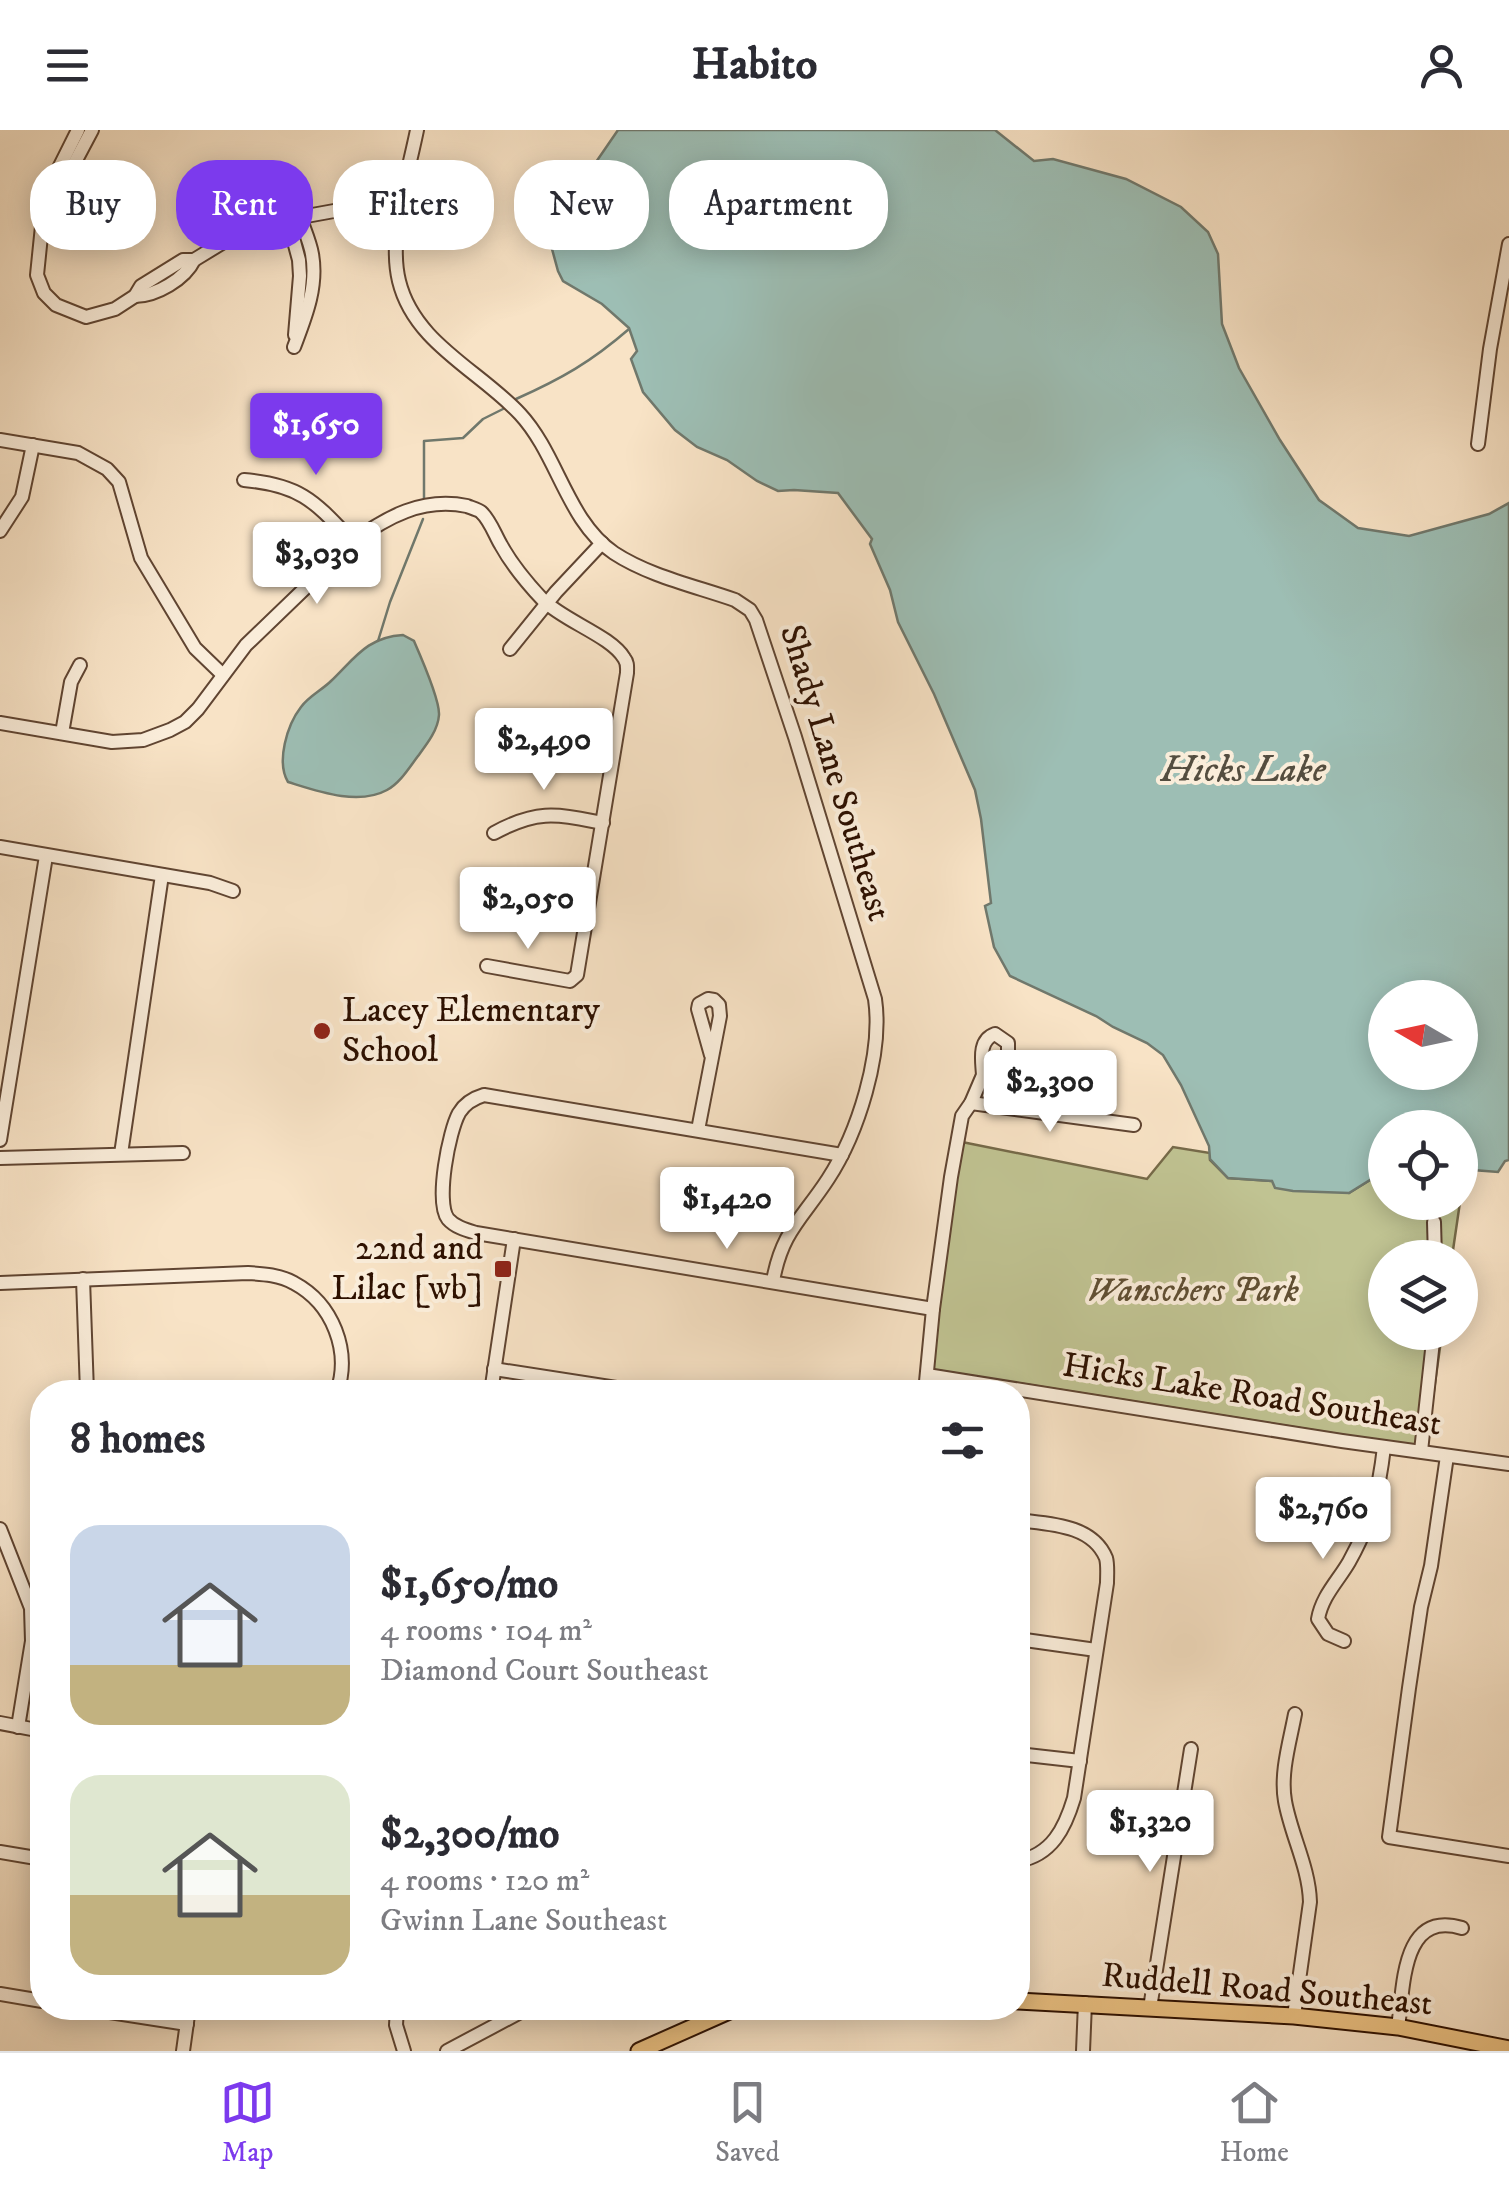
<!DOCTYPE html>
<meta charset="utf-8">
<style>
body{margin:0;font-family:"IM FELL DW Pica",serif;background:#f7f7f7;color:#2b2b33;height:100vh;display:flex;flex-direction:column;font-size:38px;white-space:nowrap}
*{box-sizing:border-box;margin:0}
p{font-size:32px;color:#7c7c81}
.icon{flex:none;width:55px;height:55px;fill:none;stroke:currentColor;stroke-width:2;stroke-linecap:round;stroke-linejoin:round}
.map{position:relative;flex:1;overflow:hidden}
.panel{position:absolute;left:30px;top:1250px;width:1000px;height:640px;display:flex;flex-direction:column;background:#fff;border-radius:40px;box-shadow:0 5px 25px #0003}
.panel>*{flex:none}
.hud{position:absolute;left:30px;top:30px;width:1000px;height:90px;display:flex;gap:20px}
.needle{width:65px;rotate:279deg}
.tools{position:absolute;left:1368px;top:850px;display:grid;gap:20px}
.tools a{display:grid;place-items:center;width:110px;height:110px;border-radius:50%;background:#fff;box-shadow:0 5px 25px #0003;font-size:50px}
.price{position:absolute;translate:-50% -85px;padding:0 22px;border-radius:10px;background:#fff;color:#222;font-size:32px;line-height:65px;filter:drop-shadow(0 2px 5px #0008)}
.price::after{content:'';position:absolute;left:50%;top:60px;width:30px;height:22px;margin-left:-15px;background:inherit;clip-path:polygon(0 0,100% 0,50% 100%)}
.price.current{background:#7c3aed;color:#fff}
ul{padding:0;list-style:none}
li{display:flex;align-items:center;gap:30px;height:250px;padding:0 40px}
li span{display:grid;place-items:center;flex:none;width:280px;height:200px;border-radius:30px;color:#555}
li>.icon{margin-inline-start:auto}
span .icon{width:120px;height:120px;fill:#fffc;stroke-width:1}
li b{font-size:42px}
h2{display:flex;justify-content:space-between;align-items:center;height:120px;padding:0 40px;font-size:42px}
.chip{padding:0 35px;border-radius:40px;background:#fff;box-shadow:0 5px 25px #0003;font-size:35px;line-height:90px}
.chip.current{background:#7c3aed;color:#fff}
header{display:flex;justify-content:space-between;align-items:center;height:130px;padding:0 40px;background:#fff;font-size:45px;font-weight:700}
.tabs{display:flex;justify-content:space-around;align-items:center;height:140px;border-top:2px solid #e1e1e2;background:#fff;font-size:28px;color:#7c7c81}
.tabs a{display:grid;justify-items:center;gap:5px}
.tabs .current{color:#7c3aed}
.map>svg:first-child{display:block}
</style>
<header><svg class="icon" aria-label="menu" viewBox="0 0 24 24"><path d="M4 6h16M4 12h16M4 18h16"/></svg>Habito<svg class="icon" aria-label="person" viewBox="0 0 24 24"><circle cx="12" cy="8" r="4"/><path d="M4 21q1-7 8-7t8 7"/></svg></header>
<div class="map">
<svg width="1509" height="1921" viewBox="0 0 1509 1921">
<rect width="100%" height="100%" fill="#f8e3c6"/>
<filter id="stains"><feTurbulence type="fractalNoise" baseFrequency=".002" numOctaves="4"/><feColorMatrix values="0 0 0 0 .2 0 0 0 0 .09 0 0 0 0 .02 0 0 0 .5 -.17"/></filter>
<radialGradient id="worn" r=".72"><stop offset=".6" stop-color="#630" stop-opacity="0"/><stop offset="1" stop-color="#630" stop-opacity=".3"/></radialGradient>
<polygon fill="#c0c392" stroke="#766a49" stroke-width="2.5" points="962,1012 1147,1049 1173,1017 1210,1023 1210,1030 1228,1048 1272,1051 1349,1063 1370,1050 1385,1049 1385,1072 1460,1072 1460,1038 1465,1038 1452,1127 1385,1128 1385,1202 1442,1203 1426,1318 929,1239"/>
<g fill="#9dbeb4" stroke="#70786c" stroke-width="2.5" fill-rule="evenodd">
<path d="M618,0H995L1034,31L1053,29L1126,49L1181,77L1208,102L1218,124L1222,194L1239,238L1280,310L1319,370L1358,398L1409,406L1489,384L1509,373V1030L1505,1031L1498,1042L1473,1040L1472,1031L1465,1038H1460V998H1385V1049L1370,1050L1349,1063L1293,1061L1275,1058L1272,1051L1228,1048L1210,1029L1209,1016L1181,955L1163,925L1147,913L1113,897L1096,886L1010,846L994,817L985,776L991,773L981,689L975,660L934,564L898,492L890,460L870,414L872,409L838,363L794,360L778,361L757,351L727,330L697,317L675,300L643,262L631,229L637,221L629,198L602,174L563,151L558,141L549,108L552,106L554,87L547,83L557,72L564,69L570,70ZM1385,868H1460V942H1385Z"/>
<path d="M403,505L414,511C421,527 440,570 439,585C438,600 427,614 418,626C409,638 400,653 387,660C358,676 317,661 288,652C276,632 287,595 301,577C309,566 322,560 331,551C355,528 367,507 403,505Z"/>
</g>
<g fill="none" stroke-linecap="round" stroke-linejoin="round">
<g stroke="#70786c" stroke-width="2.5">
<path d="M516,269C561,249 591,232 629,199"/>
<polyline points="424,369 424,311 463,308 483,289 503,279"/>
<polyline points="378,511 390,472 423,389"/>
</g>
<defs>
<g id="minor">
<polyline points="78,0 55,46 53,62 42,96 37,145 44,163 56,175 86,187 115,179 135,166 141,156 183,130 194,130 240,102 268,93 356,77 401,83"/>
<path d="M417,0C408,45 388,106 399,151C414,213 479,240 520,284C558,325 567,391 614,423C649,446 695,456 735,470L750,480L756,490L795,607L875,869C883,924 858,1003 828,1049C802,1089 782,1101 773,1151"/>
<polyline points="53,62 65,51 92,0"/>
<polyline points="339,81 356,88 399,95"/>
<polyline points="288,89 299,130 300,146 295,205"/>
<path d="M135,166C156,166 185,149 194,130"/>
<path d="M294,217C305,188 318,157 312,124C310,112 304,99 300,87"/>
<polyline points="0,310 78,323 107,339 119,352 141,428 195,518 223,545"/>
<polyline points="1478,314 1490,219 1509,114"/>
<path d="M244,350C302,355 315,372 353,412"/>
<polyline points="0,401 22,367 33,315"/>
<polyline points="510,519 556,462 602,413"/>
<path d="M0,593L112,612L143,610L170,600L185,592L198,579L246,515L353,412C386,387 423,367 467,376C469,377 479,380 481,382C490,390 495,405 501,415C512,435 527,453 543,470C564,491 611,506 624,528C628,533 627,537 627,543L577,845L570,851L487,836"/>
<polyline points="62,603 71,552 80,535"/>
<path d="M494,703C538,679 556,684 603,693"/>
<polyline points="0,717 210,753 233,761"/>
<polyline points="971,973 1134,995"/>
<polyline points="698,1000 720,886 719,875 714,870 708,869 699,874 698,879 711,925"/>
<polyline points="0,1010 46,726"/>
<polyline points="121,1024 162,745"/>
<path d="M842,1025L484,965C474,968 465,973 459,983C449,1001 435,1072 448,1089C455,1097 466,1100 476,1103L933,1179"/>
<polyline points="0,1028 183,1023"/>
<polyline points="1434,1092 1435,1128"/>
<polyline points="83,1149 87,1262"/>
<path d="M0,1153L248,1143C264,1144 280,1145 294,1153C333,1174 351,1221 337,1262"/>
<polyline points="494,1239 642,1262"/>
<polyline points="927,1245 1342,1311 1509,1334"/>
<polyline points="195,1262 195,1260"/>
<polyline points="491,1262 514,1109"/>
<path d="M925,1262L933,1179L951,1047L962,986L971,973L983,945L1008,924V913L995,904C978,910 982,930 983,945"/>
<polyline points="1421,1321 1434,1202"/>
<polyline points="1447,1326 1431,1436 1421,1477 1409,1558 1389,1707 1509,1726"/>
<path d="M1018,1390C1048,1394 1092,1394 1106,1428C1108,1435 1107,1445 1107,1453L1074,1668C1065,1698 1052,1725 1018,1731"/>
<polyline points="0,1399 31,1478 32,1511 18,1597"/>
<polyline points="1018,1509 1096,1520"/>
<path d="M1344,1511L1328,1504L1318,1489C1322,1466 1338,1451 1349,1432C1371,1393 1379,1361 1384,1317"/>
<polyline points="0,1593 42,1601"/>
<polyline points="1018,1624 1080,1631"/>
<polyline points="0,1722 42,1729"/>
<polyline points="0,1864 42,1871"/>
<polyline points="84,1878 187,1894"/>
<polyline points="397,1878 396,1895 404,1921"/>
<polyline points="1150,1878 1191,1619"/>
<path d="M1294,1886L1310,1772C1309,1737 1291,1705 1285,1671C1280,1643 1290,1611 1295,1584"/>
<path d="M1398,1897C1404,1857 1401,1780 1462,1798"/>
<polyline points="183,1921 189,1878"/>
<polyline points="447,1921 528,1878"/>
<polyline points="1083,1921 1085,1873"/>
</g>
<g id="major">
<polyline points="1018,1871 1294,1886 1398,1897 1509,1919"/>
<polyline points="639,1921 736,1878"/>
</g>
</defs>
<use href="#minor" stroke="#604532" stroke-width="16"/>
<use href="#major" stroke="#2d1000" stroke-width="19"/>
<use href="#minor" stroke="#faedda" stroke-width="12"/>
<use href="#major" stroke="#ecc283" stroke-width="15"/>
</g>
<g fill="#8f2418" stroke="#faedda" stroke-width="4">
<circle cx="322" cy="901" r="10"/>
<rect x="493" y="1129" width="20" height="20" rx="5"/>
</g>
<g text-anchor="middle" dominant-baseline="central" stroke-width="8" stroke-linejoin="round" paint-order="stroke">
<g font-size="35" fill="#2d1000" stroke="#faedda">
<text transform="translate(835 643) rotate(73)">Shady Lane Southeast</text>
<text transform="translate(1252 1265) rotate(9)">Hicks Lake Road Southeast</text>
<text transform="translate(1267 1860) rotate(5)">Ruddell Road Southeast</text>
</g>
<g font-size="35" fill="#2d1000" stroke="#faedda" text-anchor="start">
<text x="342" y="881">Lacey Elementary<tspan x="342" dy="40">School</tspan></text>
<text x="483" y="1119" text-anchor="end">22nd and<tspan x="483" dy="40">Lilac [wb]</tspan></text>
</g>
<g font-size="35" font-style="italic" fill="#604f33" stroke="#faedda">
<text x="1193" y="1161">Wanschers Park</text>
</g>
<g font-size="38" font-style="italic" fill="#544d3f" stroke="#faedda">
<text x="1243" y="640">Hicks Lake</text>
</g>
</g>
<rect width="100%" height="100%" filter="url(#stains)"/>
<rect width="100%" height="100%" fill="url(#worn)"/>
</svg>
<div class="tools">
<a><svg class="needle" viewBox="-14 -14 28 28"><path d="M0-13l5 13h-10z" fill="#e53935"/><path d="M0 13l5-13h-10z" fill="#7c7c81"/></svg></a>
<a><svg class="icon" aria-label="locate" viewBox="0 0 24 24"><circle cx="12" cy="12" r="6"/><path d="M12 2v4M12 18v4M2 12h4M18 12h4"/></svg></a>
<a><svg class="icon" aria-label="layers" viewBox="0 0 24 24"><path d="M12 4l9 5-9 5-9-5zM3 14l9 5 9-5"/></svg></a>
</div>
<b class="price current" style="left:316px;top:348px">$1,650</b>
<b class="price" style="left:317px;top:477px">$3,030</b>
<b class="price" style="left:544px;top:663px">$2,490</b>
<b class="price" style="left:528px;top:822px">$2,050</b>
<b class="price" style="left:1050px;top:1005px">$2,300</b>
<b class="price" style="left:727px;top:1122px">$1,420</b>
<b class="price" style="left:1323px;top:1432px">$2,760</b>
<b class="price" style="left:1150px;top:1745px">$1,320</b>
<div class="hud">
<a class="chip">Buy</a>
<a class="chip current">Rent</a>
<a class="chip">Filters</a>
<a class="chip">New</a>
<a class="chip">Apartment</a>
</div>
<section class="panel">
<h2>8 homes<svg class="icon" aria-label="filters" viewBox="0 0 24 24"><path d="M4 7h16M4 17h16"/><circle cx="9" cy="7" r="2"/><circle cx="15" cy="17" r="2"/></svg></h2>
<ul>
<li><span style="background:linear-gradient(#c9d6e8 70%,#c2b280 0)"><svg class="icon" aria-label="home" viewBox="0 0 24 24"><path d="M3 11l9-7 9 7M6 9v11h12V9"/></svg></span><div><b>$1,650/mo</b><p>4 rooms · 104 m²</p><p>Diamond Court Southeast</p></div></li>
<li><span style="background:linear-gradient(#dfe7d0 60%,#c2b280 0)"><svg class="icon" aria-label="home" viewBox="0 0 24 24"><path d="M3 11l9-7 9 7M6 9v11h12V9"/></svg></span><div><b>$2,300/mo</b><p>4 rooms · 120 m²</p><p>Gwinn Lane Southeast</p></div></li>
</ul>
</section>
</div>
<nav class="tabs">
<a class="current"><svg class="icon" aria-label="map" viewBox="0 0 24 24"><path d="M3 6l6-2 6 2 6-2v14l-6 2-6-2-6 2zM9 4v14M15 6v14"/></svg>Map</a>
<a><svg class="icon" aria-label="saved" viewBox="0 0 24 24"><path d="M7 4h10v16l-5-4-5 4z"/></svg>Saved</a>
<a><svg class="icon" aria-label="home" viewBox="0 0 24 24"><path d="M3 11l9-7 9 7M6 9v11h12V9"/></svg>Home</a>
</nav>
